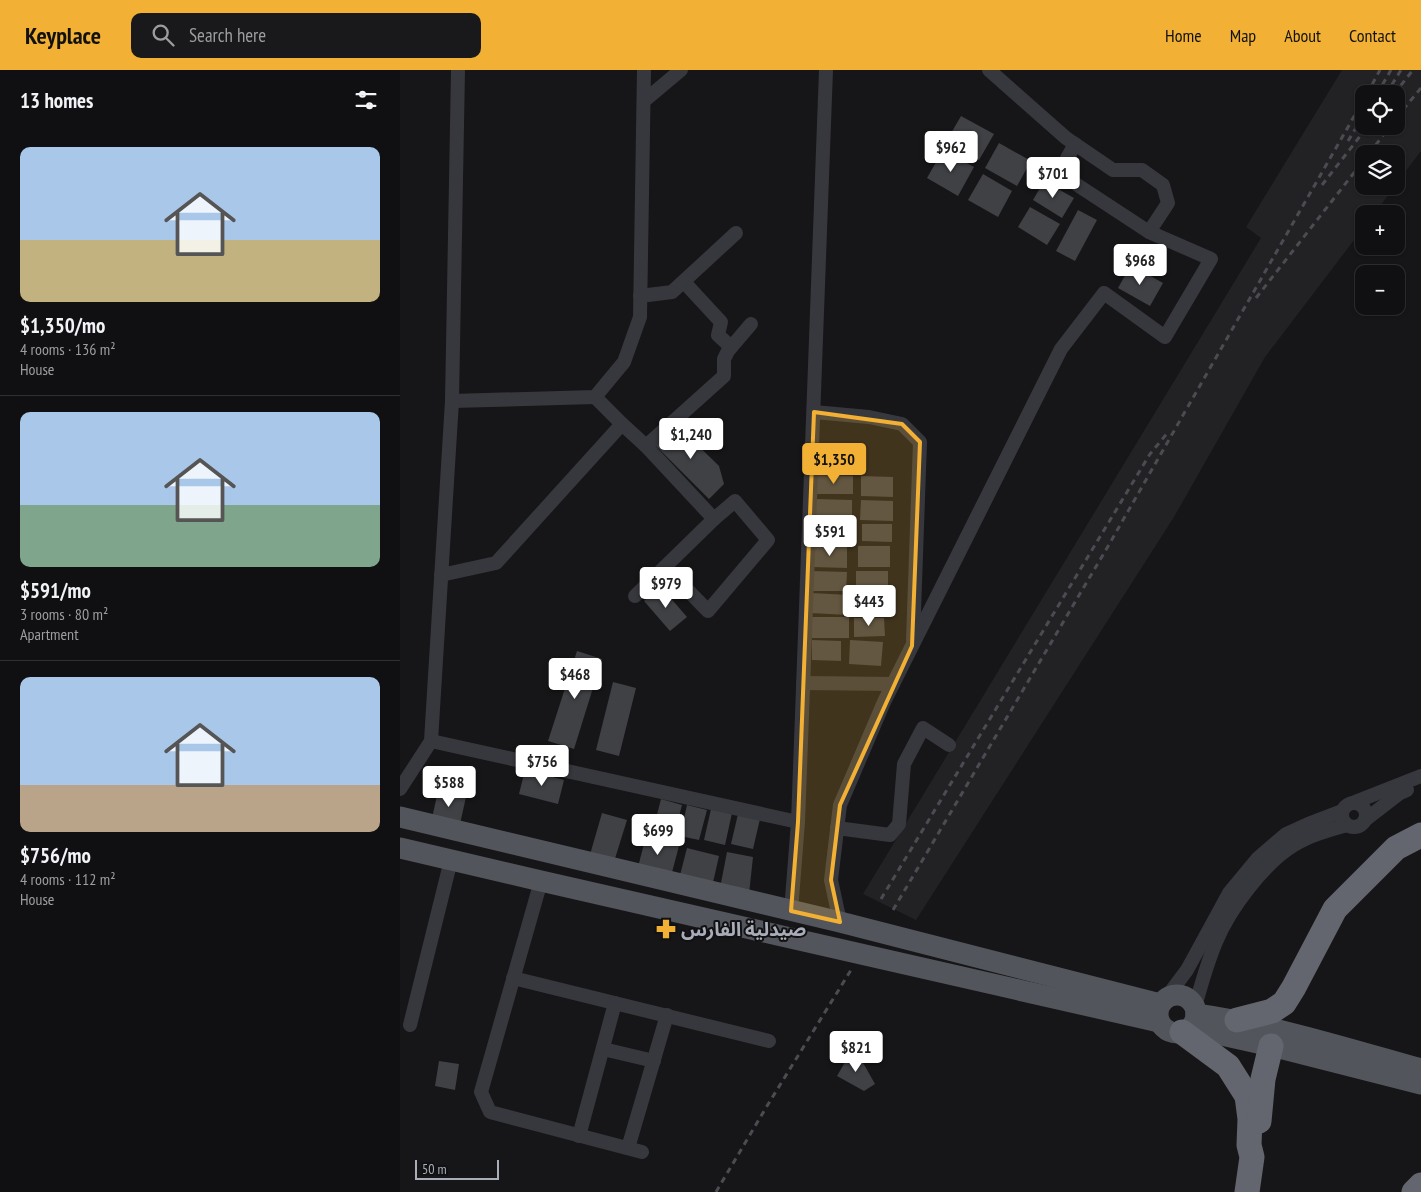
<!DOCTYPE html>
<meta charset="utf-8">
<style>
body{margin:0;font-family:"PT Sans Narrow","Noto Sans Arabic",sans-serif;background:#19191b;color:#f1f3f6;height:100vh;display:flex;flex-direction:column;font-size:19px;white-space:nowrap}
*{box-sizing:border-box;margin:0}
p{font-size:16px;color:#9c9d9f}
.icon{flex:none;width:28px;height:28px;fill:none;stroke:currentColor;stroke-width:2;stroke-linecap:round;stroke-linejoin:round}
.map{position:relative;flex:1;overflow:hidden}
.details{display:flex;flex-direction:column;background:#101012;width:400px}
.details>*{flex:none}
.controls{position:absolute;left:955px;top:15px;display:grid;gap:10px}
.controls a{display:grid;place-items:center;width:50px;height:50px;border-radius:10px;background:#101012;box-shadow:0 1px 4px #0004,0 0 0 1px #303032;font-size:25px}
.scale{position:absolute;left:15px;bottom:12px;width:84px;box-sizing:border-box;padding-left:5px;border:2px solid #a8adb8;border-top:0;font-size:14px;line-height:18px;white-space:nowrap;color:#a8adb8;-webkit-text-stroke:4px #111113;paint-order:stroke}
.price{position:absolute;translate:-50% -42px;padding:0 11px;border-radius:5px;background:#fff;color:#222;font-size:16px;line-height:32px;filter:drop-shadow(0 1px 2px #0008)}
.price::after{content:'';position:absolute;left:50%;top:30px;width:15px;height:11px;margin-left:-8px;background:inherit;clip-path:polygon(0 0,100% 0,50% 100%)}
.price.selected{background:#f2b134;color:#111}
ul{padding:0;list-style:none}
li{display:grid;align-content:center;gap:10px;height:265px;padding:0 20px}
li+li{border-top:1px solid #303032}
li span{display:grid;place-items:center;height:155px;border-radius:10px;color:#555}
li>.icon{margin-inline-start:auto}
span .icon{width:90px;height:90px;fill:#fffc;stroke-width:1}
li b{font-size:21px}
h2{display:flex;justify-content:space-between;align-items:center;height:60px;padding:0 20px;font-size:21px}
header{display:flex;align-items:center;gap:30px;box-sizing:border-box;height:70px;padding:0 25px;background:#f2b134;color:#111}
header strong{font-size:24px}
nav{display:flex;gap:28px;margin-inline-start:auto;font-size:18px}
.search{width:350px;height:45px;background:#19191b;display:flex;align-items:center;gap:12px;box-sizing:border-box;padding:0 18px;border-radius:10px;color:#9c9d9f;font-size:19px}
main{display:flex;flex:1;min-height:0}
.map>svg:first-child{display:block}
</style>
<header>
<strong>Keyplace</strong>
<div class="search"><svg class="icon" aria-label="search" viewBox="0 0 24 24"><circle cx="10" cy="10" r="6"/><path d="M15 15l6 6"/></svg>Search here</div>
<nav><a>Home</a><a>Map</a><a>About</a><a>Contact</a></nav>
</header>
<main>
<section class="details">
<h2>13 homes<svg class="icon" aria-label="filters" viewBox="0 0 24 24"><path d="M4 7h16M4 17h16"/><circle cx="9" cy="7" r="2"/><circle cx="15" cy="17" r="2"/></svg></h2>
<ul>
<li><span style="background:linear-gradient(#a9c7e8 60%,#c2b280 0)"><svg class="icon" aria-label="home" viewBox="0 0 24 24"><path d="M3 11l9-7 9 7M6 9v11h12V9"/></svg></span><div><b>$1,350/mo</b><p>4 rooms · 136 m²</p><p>House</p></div></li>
<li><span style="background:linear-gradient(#a9c7e8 60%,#7fa58c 0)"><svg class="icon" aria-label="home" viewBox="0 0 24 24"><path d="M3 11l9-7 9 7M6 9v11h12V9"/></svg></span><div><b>$591/mo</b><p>3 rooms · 80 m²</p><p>Apartment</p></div></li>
<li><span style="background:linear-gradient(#a9c7e8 70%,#b9a48a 0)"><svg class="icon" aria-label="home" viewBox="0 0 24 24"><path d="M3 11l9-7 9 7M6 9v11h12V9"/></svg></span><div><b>$756/mo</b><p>4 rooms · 112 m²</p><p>House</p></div></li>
</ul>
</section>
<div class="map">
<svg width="1021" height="1122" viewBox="0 0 1021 1122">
<rect width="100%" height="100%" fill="#161618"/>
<path fill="#222225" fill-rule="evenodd" d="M942,0H1021V81L996,114V84H964V116H995L974,144H964V157L865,287L774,447L516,850L463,824L861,168L846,157ZM964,24H996V56H964Z"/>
<g fill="#404145">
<polygon points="561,46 594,64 579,90 546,72"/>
<polygon points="599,73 631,91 617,116 585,98"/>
<polygon points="543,80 574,97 558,126 527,108"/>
<polygon points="583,104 612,121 598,147 568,130"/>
<polygon points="644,111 674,128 662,148 633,130"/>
<polygon points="630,137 660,154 647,175 618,157"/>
<polygon points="678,140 697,150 675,191 656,181"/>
<polygon points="731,195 763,213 750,236 718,218"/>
<polygon points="274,352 319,396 324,414 309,429 253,373"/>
<polygon points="416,405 453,406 453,424 416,424"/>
<polygon points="461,406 493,407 493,427 461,426"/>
<polygon points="416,429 452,430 452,450 416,449"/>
<polygon points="461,430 493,431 493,451 460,450"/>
<polygon points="416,453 452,454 452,474 416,473"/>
<polygon points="462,454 492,454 492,472 462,471"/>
<polygon points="413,476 447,477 447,498 412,497"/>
<rect x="458" y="476" width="32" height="21"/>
<polygon points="412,501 447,502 446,521 412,521"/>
<polygon points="456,501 488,501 488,519 456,520"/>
<polygon points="261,517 287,547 270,561 244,531"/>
<polygon points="411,523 450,525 449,545 410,543"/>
<rect x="456" y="523" width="30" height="19"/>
<rect x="412" y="547" width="37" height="21"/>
<polygon points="454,548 484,548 485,566 454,567"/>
<polygon points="412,570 441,571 441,591 412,590"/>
<polygon points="450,570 483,572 481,596 449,594"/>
<polygon points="177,581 202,589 174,679 148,671"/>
<polygon points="213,612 236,618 219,686 196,680"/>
<polygon points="125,700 164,710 158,734 119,724"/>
<polygon points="38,721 66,727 60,754 32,748"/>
<polygon points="261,729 282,735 274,766 253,760"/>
<polygon points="287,735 307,740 299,770 280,766"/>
<polygon points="311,739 332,743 325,775 304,770"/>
<polygon points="202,743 227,750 213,795 189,788"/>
<polygon points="338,744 360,749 353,779 331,774"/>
<polygon points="246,766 279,776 271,806 238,797"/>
<polygon points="287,778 319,786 312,817 279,809"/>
<polygon points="327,782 353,787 349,824 321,813"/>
<polygon points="457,982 475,1014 464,1021 437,1006 448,987"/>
<polygon points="39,991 59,994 55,1020 35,1016"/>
</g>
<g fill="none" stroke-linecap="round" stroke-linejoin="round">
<g stroke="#37383d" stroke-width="14">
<polyline points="589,0 666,68 713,100 742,100 763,115 768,133 749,162"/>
<polyline points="244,31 281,0"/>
<polyline points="284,212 321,252 318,265 331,277"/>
<polyline points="240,226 272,222 336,163"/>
<polyline points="195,327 222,354 246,376 314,449 235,526"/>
<polyline points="52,331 195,327 224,292 240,247 244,0"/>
<polyline points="414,342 469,347 502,354 520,372 513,570"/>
<polyline points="246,376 324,306 324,289 328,281 351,254"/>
<polyline points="265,497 308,541 368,470 335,431 314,449"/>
<polyline points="41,505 96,493 222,354"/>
<polyline points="403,613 493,614"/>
<polyline points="31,671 398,752"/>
<polyline points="0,719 31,671 52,331 58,0"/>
<polyline points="955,732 1021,706"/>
<circle cx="954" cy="745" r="12"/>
<polyline points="965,750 1000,723 1007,720"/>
<polyline points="437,758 490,765 499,754 504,694 523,658 549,675"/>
<polyline points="141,811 81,1022 90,1042 242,1082"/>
<polyline points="391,841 398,752 426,0"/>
<polyline points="440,852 431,810 440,735 484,632 661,279 704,223 765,267 811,189 749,162 659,103 675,74"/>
<polyline points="113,908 369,971"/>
<polyline points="766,928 787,900 829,823 858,788 886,764 908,754 942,741"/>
<path d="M795,937C801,915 807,893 816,872C829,840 864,793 894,775C910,765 929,760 947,755"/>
<polyline points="10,955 51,790"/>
<polyline points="203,979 254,991"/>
<polyline points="179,1066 215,933"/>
<polyline points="228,1078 267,945"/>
</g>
<g stroke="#53555c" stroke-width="21">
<polyline points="0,747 440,852 760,934"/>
<polyline points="0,778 141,811 759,952"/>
<circle cx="777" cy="944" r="19"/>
<path d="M796,944C873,955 946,978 1021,999"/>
<polyline points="790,958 871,976 1021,1014"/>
</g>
<g stroke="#63666e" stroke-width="25">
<polyline points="837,950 872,941 884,933 894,917 935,839 996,778 1021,765"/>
<polyline points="782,962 828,996 847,1026 850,1049 849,1075 852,1087 847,1122"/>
<polyline points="859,1051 863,1009 871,976"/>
<polyline points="1014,1122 1021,1115"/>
</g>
<g stroke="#4a4c52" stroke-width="3" stroke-dasharray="6 5" stroke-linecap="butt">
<polyline points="967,24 980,0"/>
<polyline points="977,24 991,0"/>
<polyline points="986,24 1001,0"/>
<polyline points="994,24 1013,0"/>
<polyline points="996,48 1021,18"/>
<polyline points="948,71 964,45"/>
<polyline points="969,84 990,56"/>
<polyline points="922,115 968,56"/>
<polyline points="856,228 964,90"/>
<polyline points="481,829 750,384 769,361"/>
<polyline points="493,840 707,478 964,29"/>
<polyline points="316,1122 367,1036 451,900"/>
</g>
</g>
<path fill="#f2b134" fill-opacity="0.2" stroke="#f2b134" stroke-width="4" stroke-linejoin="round" d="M414,342L502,354L520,372L512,576L440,735L431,810L440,852L391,841L398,752Z"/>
<defs>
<symbol id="pharmacy-bare" viewBox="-9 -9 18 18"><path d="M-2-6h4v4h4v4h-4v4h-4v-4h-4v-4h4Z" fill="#f2b134" stroke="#111113" stroke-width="2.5" paint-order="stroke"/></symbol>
</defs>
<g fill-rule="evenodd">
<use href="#pharmacy-bare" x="252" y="845" width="28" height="28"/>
</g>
<g text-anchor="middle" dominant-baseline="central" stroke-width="4" stroke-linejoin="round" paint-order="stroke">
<g font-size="19" font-weight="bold" fill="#a8adb8" stroke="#111113" text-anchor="start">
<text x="281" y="859">صيدلية الفارس</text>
</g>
</g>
</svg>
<div class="controls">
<a><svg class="icon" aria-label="locate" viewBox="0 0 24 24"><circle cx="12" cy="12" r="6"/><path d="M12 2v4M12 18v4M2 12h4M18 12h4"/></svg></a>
<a><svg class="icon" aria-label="layers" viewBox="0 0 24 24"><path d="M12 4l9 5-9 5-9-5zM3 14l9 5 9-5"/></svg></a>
<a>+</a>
<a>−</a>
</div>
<div class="scale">50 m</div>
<b class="price" style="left:551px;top:103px">$962</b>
<b class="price" style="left:653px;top:129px">$701</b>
<b class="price" style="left:740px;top:216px">$968</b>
<b class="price" style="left:291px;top:390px">$1,240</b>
<b class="price selected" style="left:434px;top:415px">$1,350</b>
<b class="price" style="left:430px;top:487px">$591</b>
<b class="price" style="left:266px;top:539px">$979</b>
<b class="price" style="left:469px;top:557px">$443</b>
<b class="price" style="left:175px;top:630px">$468</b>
<b class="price" style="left:142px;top:717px">$756</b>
<b class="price" style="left:49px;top:738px">$588</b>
<b class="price" style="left:258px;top:786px">$699</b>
<b class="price" style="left:456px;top:1003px">$821</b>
</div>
</main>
